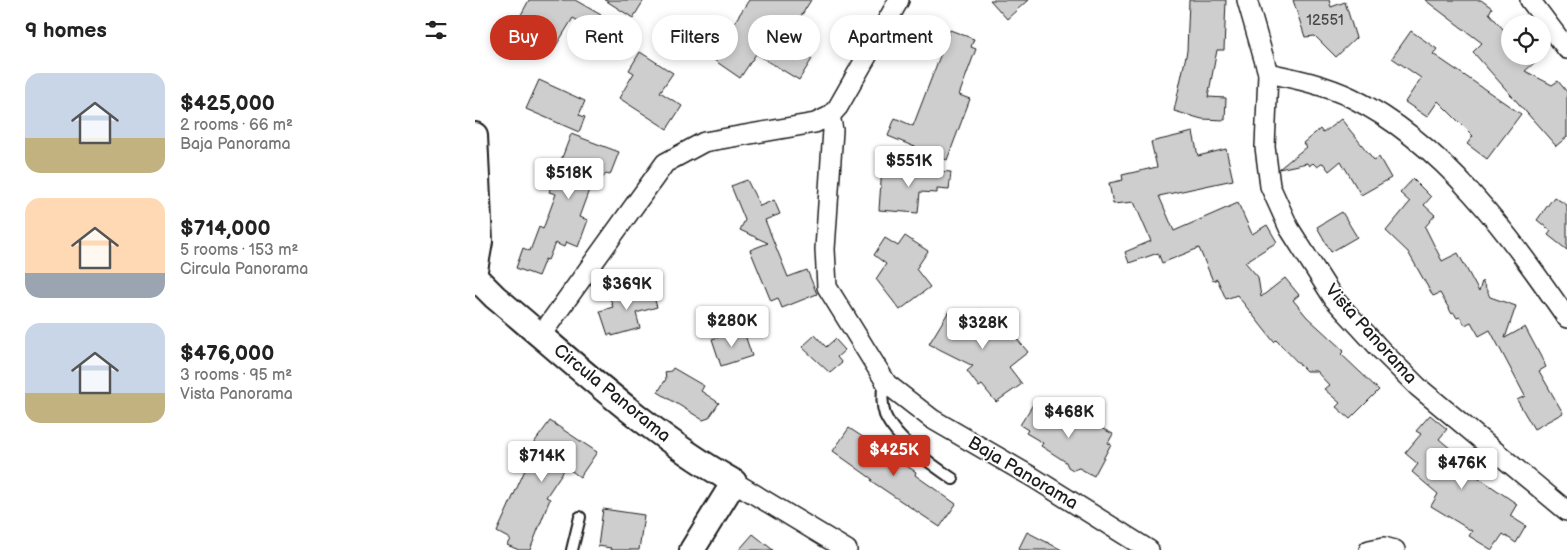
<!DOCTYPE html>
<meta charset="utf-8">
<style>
body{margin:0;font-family:"Balsamiq Sans",sans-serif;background:#f6f6f6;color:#222;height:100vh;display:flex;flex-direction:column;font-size:19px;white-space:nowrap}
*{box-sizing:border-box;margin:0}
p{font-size:16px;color:#767676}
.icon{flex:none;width:28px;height:28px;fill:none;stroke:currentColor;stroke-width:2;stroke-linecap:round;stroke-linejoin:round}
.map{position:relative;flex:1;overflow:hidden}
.details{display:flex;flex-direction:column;background:#fff;width:475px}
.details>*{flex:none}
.banner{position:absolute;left:15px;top:15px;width:475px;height:45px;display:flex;gap:10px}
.tools{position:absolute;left:1026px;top:15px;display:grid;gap:10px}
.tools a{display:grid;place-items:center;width:50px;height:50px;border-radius:50%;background:#fff;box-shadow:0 2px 8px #0003;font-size:25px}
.price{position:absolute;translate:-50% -42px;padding:0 11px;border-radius:5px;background:#fff;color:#222;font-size:16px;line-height:32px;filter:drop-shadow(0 1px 2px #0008)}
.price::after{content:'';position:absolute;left:50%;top:30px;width:15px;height:11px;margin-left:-8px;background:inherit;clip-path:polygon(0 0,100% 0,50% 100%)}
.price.active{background:#c8321e;color:#fff}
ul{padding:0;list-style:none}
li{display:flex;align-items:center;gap:15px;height:125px;padding:0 25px}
li span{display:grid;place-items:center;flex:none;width:140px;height:100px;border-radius:15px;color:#555}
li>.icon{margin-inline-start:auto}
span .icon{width:60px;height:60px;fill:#fffc;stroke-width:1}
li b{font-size:21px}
h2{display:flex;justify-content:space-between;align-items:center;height:60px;padding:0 25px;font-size:21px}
.chip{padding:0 18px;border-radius:22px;background:#fff;box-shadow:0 2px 8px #0003;font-size:18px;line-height:45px}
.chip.active{background:#c8321e;color:#fff}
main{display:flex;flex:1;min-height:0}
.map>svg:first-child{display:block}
</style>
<main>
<section class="details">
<h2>9 homes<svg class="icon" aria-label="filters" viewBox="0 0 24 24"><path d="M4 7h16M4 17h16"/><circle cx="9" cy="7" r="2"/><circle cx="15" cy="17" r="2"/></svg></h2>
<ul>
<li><span style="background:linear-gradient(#c9d6e8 65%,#c2b280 0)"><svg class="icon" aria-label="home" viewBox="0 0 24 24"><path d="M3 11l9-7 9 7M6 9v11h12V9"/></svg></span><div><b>$425,000</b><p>2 rooms · 66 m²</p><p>Baja Panorama</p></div></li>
<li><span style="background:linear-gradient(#ffd9b3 75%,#9aa5b1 0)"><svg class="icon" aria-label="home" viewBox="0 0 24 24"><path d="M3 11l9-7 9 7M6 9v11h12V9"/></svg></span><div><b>$714,000</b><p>5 rooms · 153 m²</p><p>Circula Panorama</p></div></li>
<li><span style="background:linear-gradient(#c9d6e8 70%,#c2b280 0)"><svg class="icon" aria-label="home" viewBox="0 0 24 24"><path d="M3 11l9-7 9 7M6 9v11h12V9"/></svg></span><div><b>$476,000</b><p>3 rooms · 95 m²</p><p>Vista Panorama</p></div></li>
</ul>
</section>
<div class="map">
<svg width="1092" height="550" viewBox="0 0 1092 550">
<rect width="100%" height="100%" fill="#fff"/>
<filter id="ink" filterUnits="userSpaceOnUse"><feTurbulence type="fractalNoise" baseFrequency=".02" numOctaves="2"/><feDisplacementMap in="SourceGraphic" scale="10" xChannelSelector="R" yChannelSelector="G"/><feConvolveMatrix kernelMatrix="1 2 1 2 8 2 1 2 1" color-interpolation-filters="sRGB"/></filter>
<g filter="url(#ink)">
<g fill="#cecece" stroke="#1c1c1c">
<polygon points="54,0 100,0 126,15 117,29 98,18 79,49 63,39 56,51 34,37"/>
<polygon points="130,0 169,0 158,18"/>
<polygon points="274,0 336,0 310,42 337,59 324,80 281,54 265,78 236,58"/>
<polygon points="515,0 553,0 532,19"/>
<polygon points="714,0 751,0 749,50 742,50 733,97 751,98 750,120 727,119 699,111 712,51"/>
<polygon points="818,0 854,0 856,7 870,2 881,38 861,57 840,36 830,37"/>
<polygon points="950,0 1006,0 1017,8 1014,13 1035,37 1035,56 1067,56 1050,71 1077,85 1083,81 1092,92 1092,137 1081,146 998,52 1007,43"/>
<polygon points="475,30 499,39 496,47 501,49 484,95 495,99 472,160 413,136 420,118 438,126"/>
<polygon points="936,31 962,49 958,54 1046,114 1012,159 992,144 998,136 963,101 952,117 930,102 946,78 917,58"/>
<polygon points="165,52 198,73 185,92 207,106 192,129 144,98 159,73 154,70"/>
<polygon points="64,80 110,101 104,115 110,117 104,132 51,109"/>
<polygon points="866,119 899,160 904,157 916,178 886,195 866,161 854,171 848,163 842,167 838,163 834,166 832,163 804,169 831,147 828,143 845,129 848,133"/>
<polygon points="718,132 723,156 751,149 758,180 684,196 699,231 763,203 777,234 792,225 802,242 770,262 783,277 786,297 810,278 824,295 818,300 832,317 869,351 866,354 904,390 875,419 861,407 865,403 849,389 854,385 841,371 831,371 801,340 799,342 762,295 751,299 742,279 738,281 724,248 687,263 683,253 654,263 650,252 676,241 659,202 638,204 634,183 648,180 647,175 682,167 676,142"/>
<polygon points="96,134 144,152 135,175 131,174 124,182 118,179 104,217 113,220 103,247 91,242 89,247 80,243 73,260 70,259 63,276 41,268 48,248 55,251 64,227 68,229 81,194 74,192"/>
<polygon points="407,167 476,172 474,190 462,189 462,193 445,192 443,213 404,210"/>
<polygon points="938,179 956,197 949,205 960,215 950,227 967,261 983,253 1004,292 1007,281 1015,297 1041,306 1030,338 1050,327 1066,357 1071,367 1064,371 1088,413 1059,429 1042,400 1050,396 1015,330 1004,336 996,322 990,325 985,317 982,318 979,313 977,314 965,293 958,296 933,252 911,231 935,202 925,193"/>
<polygon points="272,180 285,206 299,200 305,214 290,220 313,277 332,270 342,294 307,308 303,298 296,301 275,250 293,243 265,230 270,220 256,186"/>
<polygon points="1079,197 1092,205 1092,250 1073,235 1076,231 1062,220"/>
<polygon points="867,212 882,237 856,252 842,227"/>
<polygon points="430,236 453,251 441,269 455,287 425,310 401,279 411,264 399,255 410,238 423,246"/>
<polygon points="155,288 157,294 176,288 182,307 161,313 165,328 137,336 137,334 133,335 125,311 138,307 134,295"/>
<polygon points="506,309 526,320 553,352 534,367 547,384 521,402 507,385 504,387 492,371 498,366 454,344 474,311 498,324"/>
<polygon points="268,329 277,356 246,366 237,339"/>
<polygon points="340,335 351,347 360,339 370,350 362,357 367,363 355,373 327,347"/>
<polygon points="198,368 229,386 226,391 244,403 234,418 228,420 183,392 191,379 190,372 196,371"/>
<polygon points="559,403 601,429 606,418 638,434 633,443 636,444 619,476 604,468 598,470 593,467 591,462 566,446 568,443 551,433 553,430 545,425"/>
<polygon points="955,415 972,429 964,439 983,455 978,460 1042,504 1035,516 1051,526 1041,543 1028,534 1017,550 994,536 997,531 956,506 963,494 937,472 943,464 930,453 946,434 941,431"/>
<polygon points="75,421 122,452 105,477 91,467 71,497 75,499 55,550 44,550 32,545 35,539 22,532 55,459 52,457 59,446 58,444"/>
<polygon points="374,428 441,472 440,475 481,504 465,527 396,481 397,479 358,451"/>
<polygon points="128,509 169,515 164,550 135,550 136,548 123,546"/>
<polygon points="552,532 587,550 543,550"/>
<polygon points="278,534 298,550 264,550"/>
</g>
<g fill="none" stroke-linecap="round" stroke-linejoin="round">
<defs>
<g id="service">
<path d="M409,380C407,392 406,403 410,415C421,440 456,464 478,479"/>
<polyline points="97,550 105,517"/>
</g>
<g id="minor">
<polyline points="772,0 793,73 790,147 795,186 814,228 859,299 906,350 943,387 1092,511"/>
<polyline points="1055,0 1092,49"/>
<path d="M793,73C822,79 850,85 877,98C970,144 1034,235 1092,318"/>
<polyline points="355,116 358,130 350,249 352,287 412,384 457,419 559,478 674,550"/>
<polyline points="66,335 190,163 229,142 340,123 355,116 363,107 424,0"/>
<polyline points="259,482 372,550"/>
<polyline points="894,550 909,547 920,550"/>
</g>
<g id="tertiary">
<polyline points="0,135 5,242 0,270"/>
<path d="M0,277L20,297C97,361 172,433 259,482L217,550"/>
</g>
</defs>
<use href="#service" stroke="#1c1c1c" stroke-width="14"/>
<use href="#minor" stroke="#1c1c1c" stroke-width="22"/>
<use href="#tertiary" stroke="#1c1c1c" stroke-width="28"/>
<use href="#service" stroke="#fff" stroke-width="10"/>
<use href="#minor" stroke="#fff" stroke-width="19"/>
<use href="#tertiary" stroke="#fff" stroke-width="24"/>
</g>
</g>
<g text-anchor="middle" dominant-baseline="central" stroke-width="4" stroke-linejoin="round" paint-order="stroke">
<g font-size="15" fill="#484848">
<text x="850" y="20">12551</text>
</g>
<g font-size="18" fill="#1c1c1c" stroke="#fff">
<text transform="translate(896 334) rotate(48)">Vista Panorama</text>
<text transform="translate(137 393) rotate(39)">Circula Panorama</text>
<text transform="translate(548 473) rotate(31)">Baja Panorama</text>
</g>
</g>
</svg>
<div class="tools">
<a><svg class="icon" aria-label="locate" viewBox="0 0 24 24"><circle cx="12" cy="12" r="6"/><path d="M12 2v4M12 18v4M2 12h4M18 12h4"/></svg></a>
</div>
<b class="price" style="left:434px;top:188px">$551K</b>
<b class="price" style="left:94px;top:200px">$518K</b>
<b class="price" style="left:152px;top:311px">$369K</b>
<b class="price" style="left:257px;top:348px">$280K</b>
<b class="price" style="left:508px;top:350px">$328K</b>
<b class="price" style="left:594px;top:439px">$468K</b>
<b class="price active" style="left:419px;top:477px">$425K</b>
<b class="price" style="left:67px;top:483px">$714K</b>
<b class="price" style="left:987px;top:490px">$476K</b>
<div class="banner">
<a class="chip active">Buy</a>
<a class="chip">Rent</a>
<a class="chip">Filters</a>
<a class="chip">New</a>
<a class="chip">Apartment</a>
</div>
</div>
</main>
